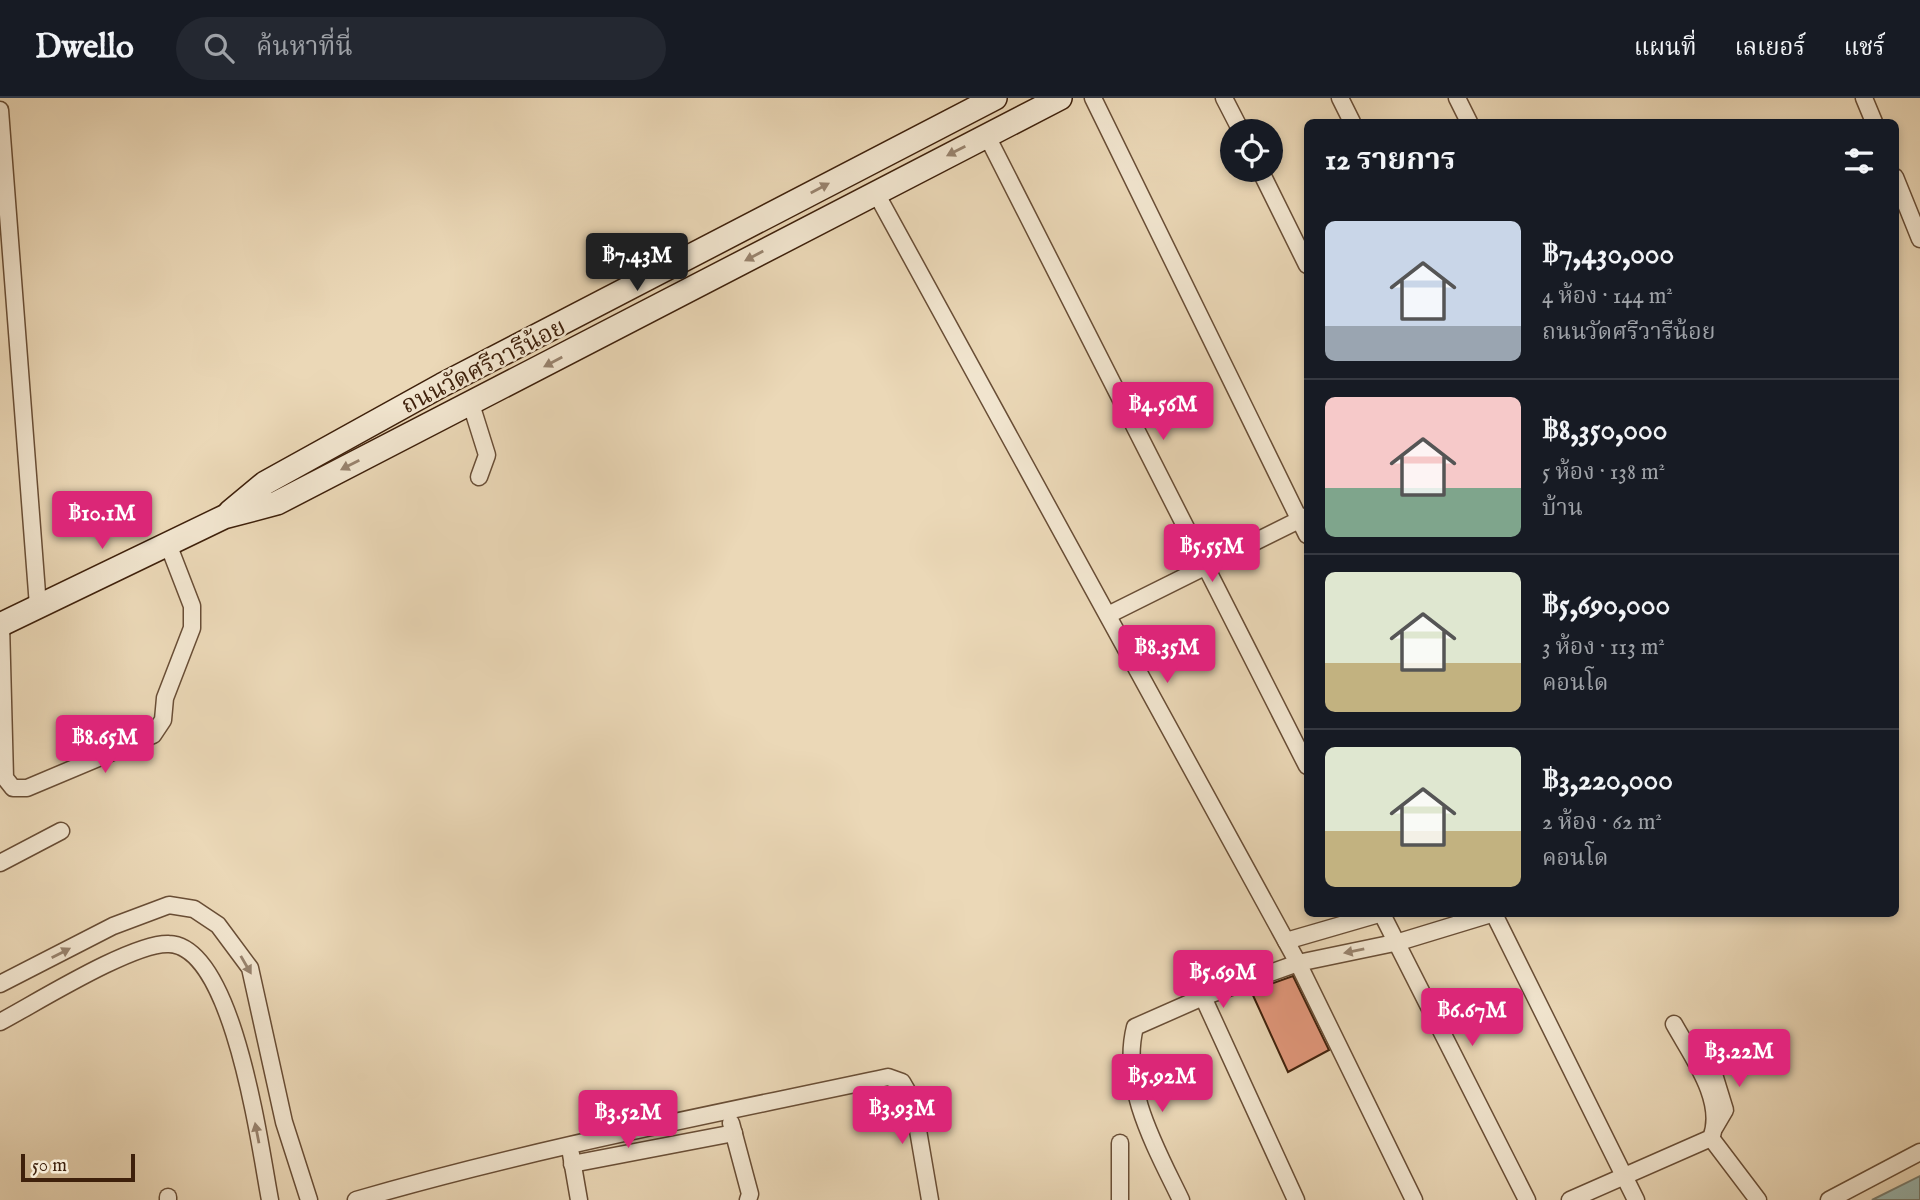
<!DOCTYPE html>
<html lang="th">
<meta charset="utf-8">
<style>
body{margin:0;font-family:"IM FELL English","Noto Serif Thai",serif;background:#242831;color:#f1f3f6;height:100vh;display:flex;flex-direction:column;font-size:26px;white-space:nowrap}
*{box-sizing:border-box;margin:0}
p{font-size:23px;color:#9ea1a6}
.icon{flex:none;width:38px;height:38px;fill:none;stroke:currentColor;stroke-width:2;stroke-linecap:round;stroke-linejoin:round}
.map{position:relative;flex:1;overflow:hidden}
.side{position:absolute;left:1304px;top:21px;width:595px;height:798px;display:flex;flex-direction:column;background:#171b24;border-radius:10px;box-shadow:0 4px 10px #0003}
.side>*{flex:none}
.buttons{position:absolute;left:1220px;top:21px;display:grid;gap:14px}
.buttons a{display:grid;place-items:center;width:63px;height:63px;border-radius:50%;background:#171b24;box-shadow:0 4px 10px #0003;font-size:35px}
.scale{position:absolute;left:21px;bottom:18px;width:114px;box-sizing:border-box;padding-left:7px;border:4px solid #3e200b;border-top:0;font-size:19px;line-height:24px;white-space:nowrap;color:#3e200b;-webkit-text-stroke:5px #f2e6d0;paint-order:stroke}
.price{position:absolute;translate:-50% -60px;padding:0 16px;border-radius:7px;background:#db2777;color:#fff;font-size:23px;line-height:46px;filter:drop-shadow(0 2px 4px #0008)}
.price::after{content:'';position:absolute;left:50%;top:42px;width:21px;height:16px;margin-left:-10px;background:inherit;clip-path:polygon(0 0,100% 0,50% 100%)}
.price.selected{background:#222;color:#fff}
ul{padding:0;list-style:none}
li{display:flex;align-items:center;gap:21px;height:175px;padding:0 21px}
li+li{border-top:2px solid #363941}
li span{display:grid;place-items:center;flex:none;width:196px;height:140px;border-radius:10px;color:#555}
li>.icon{margin-inline-start:auto}
span .icon{width:84px;height:84px;fill:#fffc;stroke-width:1}
li b{font-size:30px}
h2{display:flex;justify-content:space-between;align-items:center;height:84px;padding:0 21px;font-size:30px}
header{display:flex;align-items:center;gap:42px;box-sizing:border-box;height:98px;padding:0 35px;background:#171b24;border-bottom:2px solid #363941}
header strong{font-size:33px}
nav{display:flex;gap:38px;margin-inline-start:auto;font-size:24px}
.search{width:490px;height:63px;background:#242831;display:flex;align-items:center;gap:18px;box-sizing:border-box;padding:0 24px;border-radius:38px;color:#9ea1a6;font-size:26px}
.map>svg:first-child{display:block}
</style>
<header>
<strong>Dwello</strong>
<div class="search"><svg class="icon" aria-label="search" viewBox="0 0 24 24"><circle cx="10" cy="10" r="6"/><path d="M15 15l6 6"/></svg>ค้นหาที่นี่</div>
<nav><a>แผนที่</a><a>เลเยอร์</a><a>แชร์</a></nav>
</header>
<div class="map">
<svg width="1920" height="1102" viewBox="0 0 1920 1102">
<rect width="100%" height="100%" fill="#ebd8b7"/>
<filter id="stains"><feTurbulence type="fractalNoise" baseFrequency=".00286" numOctaves="4"/><feColorMatrix values="0 0 0 0 .2 0 0 0 0 .09 0 0 0 0 .02 0 0 0 .5 -.17"/></filter>
<radialGradient id="worn" r=".72"><stop offset=".6" stop-color="#630" stop-opacity="0"/><stop offset="1" stop-color="#630" stop-opacity=".3"/></radialGradient>
<polygon fill="#99b9b3" stroke="#757c70" stroke-width="2" points="1920,1078 1920,1102 1872,1102"/>
<polygon fill="#e3987c" stroke="#3e200b" stroke-width="2" points="1293,878 1329,952 1288,974 1251,893"/>
<g fill="none" stroke-linecap="round" stroke-linejoin="round">
<defs>
<g id="street">
<polyline points="1093,0 1307,437"/>
<polyline points="1224,0 1241,33"/>
<polyline points="1340,0 1352,24"/>
<polyline points="1457,0 1469,24"/>
<polyline points="1864,0 1874,24"/>
<polyline points="0,12 38,508"/>
<polyline points="987,38 1307,668"/>
<polyline points="1260,72 1307,167"/>
<polyline points="1895,79 1920,141"/>
<polyline points="876,95 1298,865 1414,1102"/>
<polyline points="471,306 487,357 479,379"/>
<polyline points="1108,517 1307,418"/>
<polyline points="1,526 5,680 13,690 27,690 153,637 163,622 165,600 192,530 192,508 168,446"/>
<polyline points="0,765 61,733"/>
<polyline points="1382,816 1527,1102"/>
<polyline points="1494,816 1636,1102"/>
<polyline points="1286,843 1379,816"/>
<polyline points="0,886 113,828 169,807 194,811 218,827 250,870 284,1024 309,1102"/>
<polyline points="1203,899 1296,1102"/>
<path d="M0,924C36,905 133,844 169,846C234,848 260,1050 270,1102"/>
<polyline points="1705,947 1725,1012 1715,1029"/>
<polyline points="731,1025 750,1096 748,1102"/>
<polyline points="1711,1040 1758,1102"/>
<polyline points="571,1056 579,1102"/>
<polyline points="572,1066 734,1035"/>
<polyline points="168,1102 168,1099"/>
<path d="M356,1102C531,1051 710,1017 888,979L902,984L913,1003L930,1102"/>
<polyline points="1120,1102 1120,1045"/>
<path d="M1181,1102C1156,1050 1120,988 1135,929L1203,899L1298,865L1399,844L1491,816"/>
<path d="M1570,1102L1711,1040C1726,1003 1691,957 1674,926"/>
<polyline points="1829,1102 1920,1054"/>
</g>
<g id="secondary">
<polyline points="230,414 265,385 442,287 995,0"/>
<polyline points="0,527 224,419 277,405 1060,0"/>
</g>
</defs>
<use href="#street" stroke="#694e36" stroke-width="19"/>
<use href="#secondary" stroke="#3e200b" stroke-width="26"/>
<use href="#street" stroke="#f2e6d0" stroke-width="16"/>
<use href="#secondary" stroke="#f2e6d0" stroke-width="23"/>
</g>
<defs><path id="oneway-solid" d="M-6-.8H1V-3.2L6.5 0L1 3.2V.8H-6Z" transform="scale(1.75)"/></defs>
<g fill="#98836e">
<use href="#oneway-solid" transform="translate(956 53) rotate(153)"/>
<use href="#oneway-solid" transform="translate(820 90) rotate(-28)"/>
<use href="#oneway-solid" transform="translate(754 158) rotate(152)"/>
<use href="#oneway-solid" transform="translate(553 264) rotate(152)"/>
<use href="#oneway-solid" transform="translate(350 367) rotate(153)"/>
<use href="#oneway-solid" transform="translate(1354 853) rotate(168)"/>
<use href="#oneway-solid" transform="translate(61 855) rotate(-27)"/>
<use href="#oneway-solid" transform="translate(246 867) rotate(60)"/>
<use href="#oneway-solid" transform="translate(257 1035) rotate(-101)"/>
</g>
<g text-anchor="middle" dominant-baseline="central" stroke-width="5" stroke-linejoin="round" paint-order="stroke">
<g font-size="24" fill="#3e200b" stroke="#f2e6d0">
<text transform="translate(484 269) rotate(-27)">ถนนวัดศรีวารีน้อย</text>
</g>
</g>
<rect width="100%" height="100%" filter="url(#stains)"/>
<rect width="100%" height="100%" fill="url(#worn)"/>
</svg>
<div class="buttons">
<a><svg class="icon" aria-label="locate" viewBox="0 0 24 24"><circle cx="12" cy="12" r="6"/><path d="M12 2v4M12 18v4M2 12h4M18 12h4"/></svg></a>
</div>
<div class="scale">50 m</div>
<b class="price selected" style="left:637px;top:195px">฿7.43M</b>
<b class="price" style="left:1163px;top:344px">฿4.56M</b>
<b class="price" style="left:102px;top:453px">฿10.1M</b>
<b class="price" style="left:1212px;top:486px">฿5.55M</b>
<b class="price" style="left:1167px;top:587px">฿8.35M</b>
<b class="price" style="left:105px;top:677px">฿8.65M</b>
<b class="price" style="left:1223px;top:912px">฿5.69M</b>
<b class="price" style="left:1472px;top:950px">฿6.67M</b>
<b class="price" style="left:1739px;top:991px">฿3.22M</b>
<b class="price" style="left:1162px;top:1016px">฿5.92M</b>
<b class="price" style="left:902px;top:1048px">฿3.93M</b>
<b class="price" style="left:628px;top:1052px">฿3.52M</b>
<section class="side">
<h2>12 รายการ<svg class="icon" aria-label="filters" viewBox="0 0 24 24"><path d="M4 7h16M4 17h16"/><circle cx="9" cy="7" r="2"/><circle cx="15" cy="17" r="2"/></svg></h2>
<ul>
<li><span style="background:linear-gradient(#c9d6e8 75%,#9aa5b1 0)"><svg class="icon" aria-label="home" viewBox="0 0 24 24"><path d="M3 11l9-7 9 7M6 9v11h12V9"/></svg></span><div><b>฿7,430,000</b><p>4 ห้อง · 144 m²</p><p>ถนนวัดศรีวารีน้อย</p></div></li>
<li><span style="background:linear-gradient(#f6c9c9 65%,#7fa58c 0)"><svg class="icon" aria-label="home" viewBox="0 0 24 24"><path d="M3 11l9-7 9 7M6 9v11h12V9"/></svg></span><div><b>฿8,350,000</b><p>5 ห้อง · 138 m²</p><p>บ้าน</p></div></li>
<li><span style="background:linear-gradient(#dfe7d0 65%,#c2b280 0)"><svg class="icon" aria-label="home" viewBox="0 0 24 24"><path d="M3 11l9-7 9 7M6 9v11h12V9"/></svg></span><div><b>฿5,690,000</b><p>3 ห้อง · 113 m²</p><p>คอนโด</p></div></li>
<li><span style="background:linear-gradient(#dfe7d0 60%,#c2b280 0)"><svg class="icon" aria-label="home" viewBox="0 0 24 24"><path d="M3 11l9-7 9 7M6 9v11h12V9"/></svg></span><div><b>฿3,220,000</b><p>2 ห้อง · 62 m²</p><p>คอนโด</p></div></li>
</ul>
</section>
</div>
